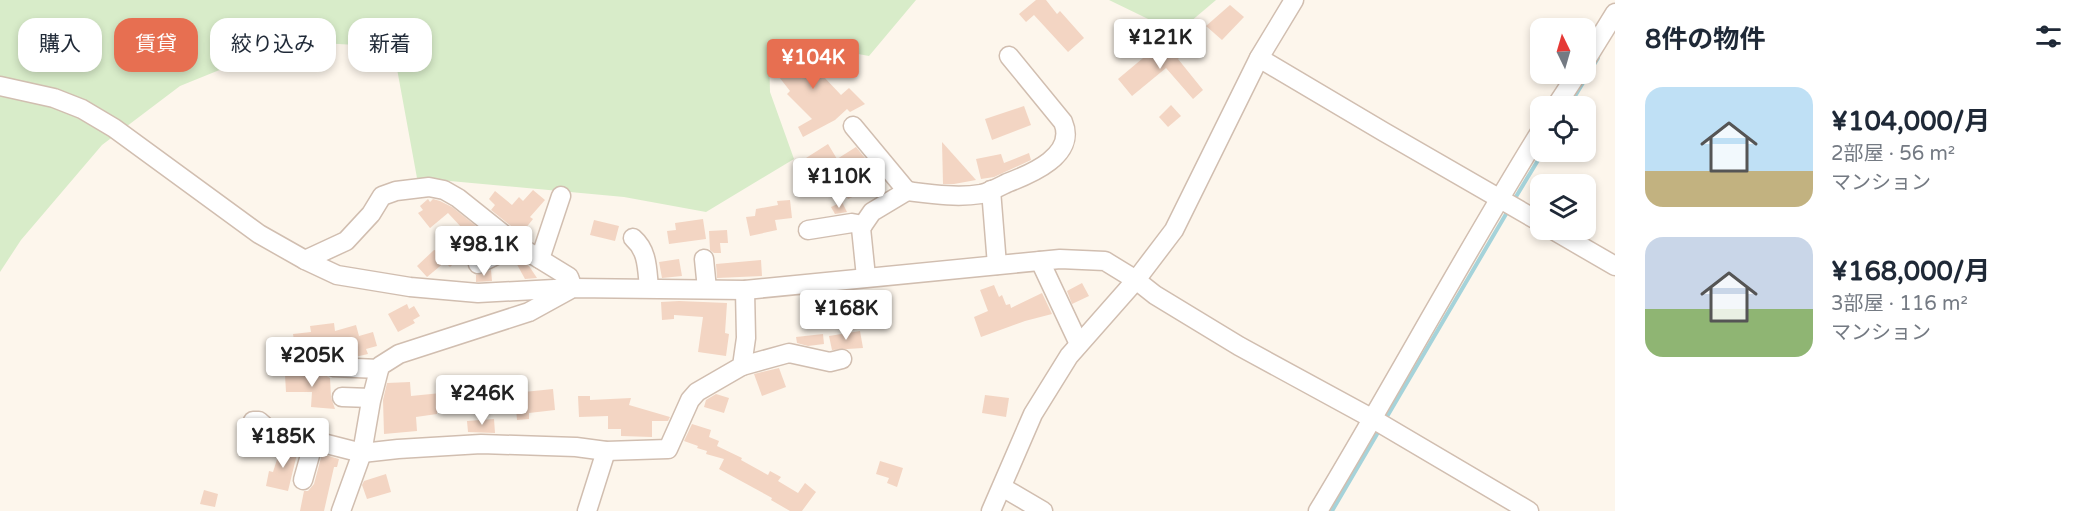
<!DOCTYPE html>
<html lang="ja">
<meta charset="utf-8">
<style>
body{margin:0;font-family:"Varela Round","Noto Sans JP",sans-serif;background:#f2f2f3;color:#1f2937;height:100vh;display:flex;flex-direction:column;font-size:22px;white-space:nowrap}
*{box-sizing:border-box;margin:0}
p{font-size:20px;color:#747a83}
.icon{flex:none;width:33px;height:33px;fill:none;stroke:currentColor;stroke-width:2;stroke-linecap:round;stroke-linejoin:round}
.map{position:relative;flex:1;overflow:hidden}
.side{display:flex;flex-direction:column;background:#fff;width:480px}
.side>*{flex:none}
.banner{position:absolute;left:18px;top:18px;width:570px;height:54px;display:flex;gap:12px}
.needle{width:39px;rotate:355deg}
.buttons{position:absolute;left:1530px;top:18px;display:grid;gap:12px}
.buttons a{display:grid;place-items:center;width:66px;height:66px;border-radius:12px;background:#fff;box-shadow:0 3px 9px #0003;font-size:30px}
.price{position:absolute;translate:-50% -51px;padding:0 14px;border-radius:6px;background:#fff;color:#222;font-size:20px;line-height:39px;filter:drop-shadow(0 2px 3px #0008)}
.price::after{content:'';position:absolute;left:50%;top:36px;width:18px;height:14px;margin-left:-9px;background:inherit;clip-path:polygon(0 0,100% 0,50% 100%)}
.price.active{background:#e76f51;color:#fff}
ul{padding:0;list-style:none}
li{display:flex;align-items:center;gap:18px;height:150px;padding:0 30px}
li span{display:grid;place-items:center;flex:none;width:168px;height:120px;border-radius:18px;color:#555}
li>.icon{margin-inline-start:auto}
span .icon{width:72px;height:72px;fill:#fffc;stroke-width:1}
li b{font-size:26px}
h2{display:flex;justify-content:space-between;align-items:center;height:72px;padding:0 30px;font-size:26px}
.chip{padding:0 21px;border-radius:18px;background:#fff;box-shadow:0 3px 9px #0003;font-size:21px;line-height:54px}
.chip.active{background:#e76f51;color:#fff}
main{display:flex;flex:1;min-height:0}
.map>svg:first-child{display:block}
</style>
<main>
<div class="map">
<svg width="1615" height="511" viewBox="0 0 1615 511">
<rect width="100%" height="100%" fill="#fdf6ec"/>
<g fill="#d8ecc9">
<polygon points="0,0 916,0 869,56 783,40 769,55 770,92 794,159 706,212 624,197 417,178 393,47 320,43 254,56 180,86 102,145 21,240 0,272"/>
<polygon points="1109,0 1216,0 1177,33"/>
</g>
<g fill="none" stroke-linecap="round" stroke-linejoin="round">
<g stroke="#a5d3da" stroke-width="4">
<polyline points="1569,106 1598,58"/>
<polyline points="1514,200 1543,152"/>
<polyline points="1385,420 1509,209"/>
<polyline points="1332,511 1380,429"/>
</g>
</g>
<g fill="#f3d5c3">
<polygon points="1036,0 1046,0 1057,14 1060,11 1084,38 1068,52 1034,15 1026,22 1019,14"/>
<polygon points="1230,5 1244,17 1222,40 1206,26"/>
<polygon points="1167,38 1182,55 1178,59 1203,90 1193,99 1166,68 1132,96 1118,79"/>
<polygon points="785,43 794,53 804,46 811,55 806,58 841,95 849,88 865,104 850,112 847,109 835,120 803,137 798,127 812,119 787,94 790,91 776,73 783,67 772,54"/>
<polygon points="1171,105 1181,116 1168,127 1159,117"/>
<polygon points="1024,106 1031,125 992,140 985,119"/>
<polygon points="942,142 976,180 954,184 943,184"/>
<polygon points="828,144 837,159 856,147 874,169 851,183 857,195 848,199 833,171 829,173 826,169 817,176 806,158"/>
<polygon points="1029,153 1031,160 994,177 981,179 976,159 1001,154 1004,163"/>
<polygon points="533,190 545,200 530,217 533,219 521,234 491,210 495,205 489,199 495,191 512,205 519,197 523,201"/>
<polygon points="428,199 430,202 433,199 440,201 452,207 495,241 487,247 479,239 450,267 445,262 427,277 417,266 434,250 439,251 463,229 448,213 430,228 418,213 423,210 420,206"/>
<polygon points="790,200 792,218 775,220 777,230 750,236 746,217 755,216 756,209 778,205 777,201"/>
<polygon points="842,202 847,212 835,214 831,207"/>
<polygon points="703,219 706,239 669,244 667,231 676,230 675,223"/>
<polygon points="594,220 619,226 615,241 590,235"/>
<polygon points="727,230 728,243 720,243 721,253 714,253 710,250 709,231"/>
<polygon points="516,258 529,266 537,278 525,279 514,259"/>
<polygon points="679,259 682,276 662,278 659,262"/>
<polygon points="761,260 762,276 717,278 716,264"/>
<polygon points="491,270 492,281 476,282 476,275"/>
<polygon points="1082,283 1089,296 1072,304 1067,291"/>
<polygon points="994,285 999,297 1002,295 1006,305 1010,304 1011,308 1042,293 1052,314 1025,321 981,337 974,317 988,311 980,290"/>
<polygon points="679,301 727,303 725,333 729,334 726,356 698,352 703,317 674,315 674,319 662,320 661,302"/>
<polygon points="407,304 409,309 414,306 420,316 413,320 415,323 398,332 388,314"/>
<polygon points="334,323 335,331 356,325 359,336 373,332 377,346 366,349 368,354 355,357 350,355 328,357 326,344 304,347 303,344 295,346 293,334 311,332 310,326"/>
<polygon points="860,331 863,348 832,350 829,336"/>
<polygon points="823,334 824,344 808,346 797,343 796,337"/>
<polygon points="779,368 786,387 762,396 754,374"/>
<polygon points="324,374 330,378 331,397 335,409 311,407 312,392 286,392 285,375"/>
<polygon points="410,382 411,396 451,392 453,410 437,411 437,414 416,417 417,431 384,434 383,400 387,383"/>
<polygon points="553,389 555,410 529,413 529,419 517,420 515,396 524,395 524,392"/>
<polygon points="716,394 729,398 724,413 704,407 706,400"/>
<polygon points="985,395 1009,398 1006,417 982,413"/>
<polygon points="578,396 590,396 590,400 631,398 629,405 670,417 668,421 652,421 652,437 621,436 621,429 608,429 608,416 579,417"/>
<polygon points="494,419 495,433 468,432 467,421"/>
<polygon points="692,424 711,430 709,437 719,441 717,446 742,458 741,460 768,475 770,471 781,477 778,481 798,493 805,483 816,492 802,511 790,511 771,500 772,498 719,469 724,459 706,454 707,451 697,448 698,446 684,441"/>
<polygon points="282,444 300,449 296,458 288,491 266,486 269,471 273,472"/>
<polygon points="322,454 339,459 337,467 334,467 324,511 300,511 304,491 308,491 314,484"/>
<polygon points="880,461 903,468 897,487 887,483 889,478 876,474"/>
<polygon points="386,474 391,492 367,499 362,485 364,481"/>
<polygon points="204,490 218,494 215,507 200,504"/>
</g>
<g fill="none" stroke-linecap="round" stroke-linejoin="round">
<defs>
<g id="minor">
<polyline points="1259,58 1384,132 1540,222"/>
<polyline points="1586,60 1615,13"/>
<polyline points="0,86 54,98 82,109 114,128 259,234 305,260 337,275 410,287 478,293 573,288 745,290 1060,259 1105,261 1136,280 1155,295 1239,346 1373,419 1529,511"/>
<polyline points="1556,106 1577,74"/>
<polyline points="853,126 907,191 872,212 861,228 866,277"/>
<polyline points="991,190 997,265"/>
<path d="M907,191C931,194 957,198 981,194C990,192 999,187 1007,183C1031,174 1077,155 1063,122L1009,56"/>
<polyline points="808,230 852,223 863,225"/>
<polyline points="1553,230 1615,266"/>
<path d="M633,238C648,251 647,269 649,288"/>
<polyline points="540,259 561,196"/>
<polyline points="704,259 707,289"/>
<polyline points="305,260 346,241 371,214 382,196 396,191 429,187 444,190 458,198 517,245 569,277 573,288"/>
<polyline points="1040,261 1079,344"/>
<polyline points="478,264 517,245"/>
<polyline points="742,366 789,353 830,362 842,359"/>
<polyline points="333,367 379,369"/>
<polyline points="342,397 371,398"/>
<polyline points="253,421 259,421 268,429 362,453 398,449 481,444 576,447 606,451 668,449 690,400 697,392 742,366 746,338 745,290"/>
<polyline points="303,480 314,441"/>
<polyline points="1002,487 1043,511"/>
<polyline points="341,511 362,453 371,401 380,366 399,354 529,312 569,290"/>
<polyline points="587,511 606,451"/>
<polyline points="991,511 1033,414 1069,356 1136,280 1174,230 1259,58 1294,0"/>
<path d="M1318,511C1394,385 1463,256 1540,132"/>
</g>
</defs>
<use href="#minor" stroke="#d1beb0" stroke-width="21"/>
<use href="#minor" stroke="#fff" stroke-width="18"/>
</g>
</svg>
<div class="buttons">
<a><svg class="needle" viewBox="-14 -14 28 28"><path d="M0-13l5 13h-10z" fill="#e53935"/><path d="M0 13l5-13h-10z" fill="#747a83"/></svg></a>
<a><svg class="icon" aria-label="locate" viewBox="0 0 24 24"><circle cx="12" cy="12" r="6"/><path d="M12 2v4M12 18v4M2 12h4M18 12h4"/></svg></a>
<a><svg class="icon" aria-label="layers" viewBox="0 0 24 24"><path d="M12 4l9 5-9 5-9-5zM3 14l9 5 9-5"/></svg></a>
</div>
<b class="price" style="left:1160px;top:70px">¥121K</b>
<b class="price active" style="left:813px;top:90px">¥104K</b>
<b class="price" style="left:839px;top:209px">¥110K</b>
<b class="price" style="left:484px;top:277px">¥98.1K</b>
<b class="price" style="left:846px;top:341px">¥168K</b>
<b class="price" style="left:312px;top:388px">¥205K</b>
<b class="price" style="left:482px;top:426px">¥246K</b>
<b class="price" style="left:283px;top:469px">¥185K</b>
<div class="banner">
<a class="chip">購入</a>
<a class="chip active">賃貸</a>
<a class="chip">絞り込み</a>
<a class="chip">新着</a>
</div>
</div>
<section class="side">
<h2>8件の物件<svg class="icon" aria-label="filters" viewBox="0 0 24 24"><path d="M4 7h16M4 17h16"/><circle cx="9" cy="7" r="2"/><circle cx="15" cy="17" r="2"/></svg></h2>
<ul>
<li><span style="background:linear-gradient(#bfe0f5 70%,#c2b280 0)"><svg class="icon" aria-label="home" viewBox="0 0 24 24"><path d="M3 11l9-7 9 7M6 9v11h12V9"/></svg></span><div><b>¥104,000/月</b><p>2部屋 · 56 m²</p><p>マンション</p></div></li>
<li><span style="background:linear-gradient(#c9d6e8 60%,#8fb573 0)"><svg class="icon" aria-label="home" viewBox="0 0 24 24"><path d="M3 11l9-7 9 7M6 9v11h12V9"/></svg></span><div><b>¥168,000/月</b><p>3部屋 · 116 m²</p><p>マンション</p></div></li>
</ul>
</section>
</main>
